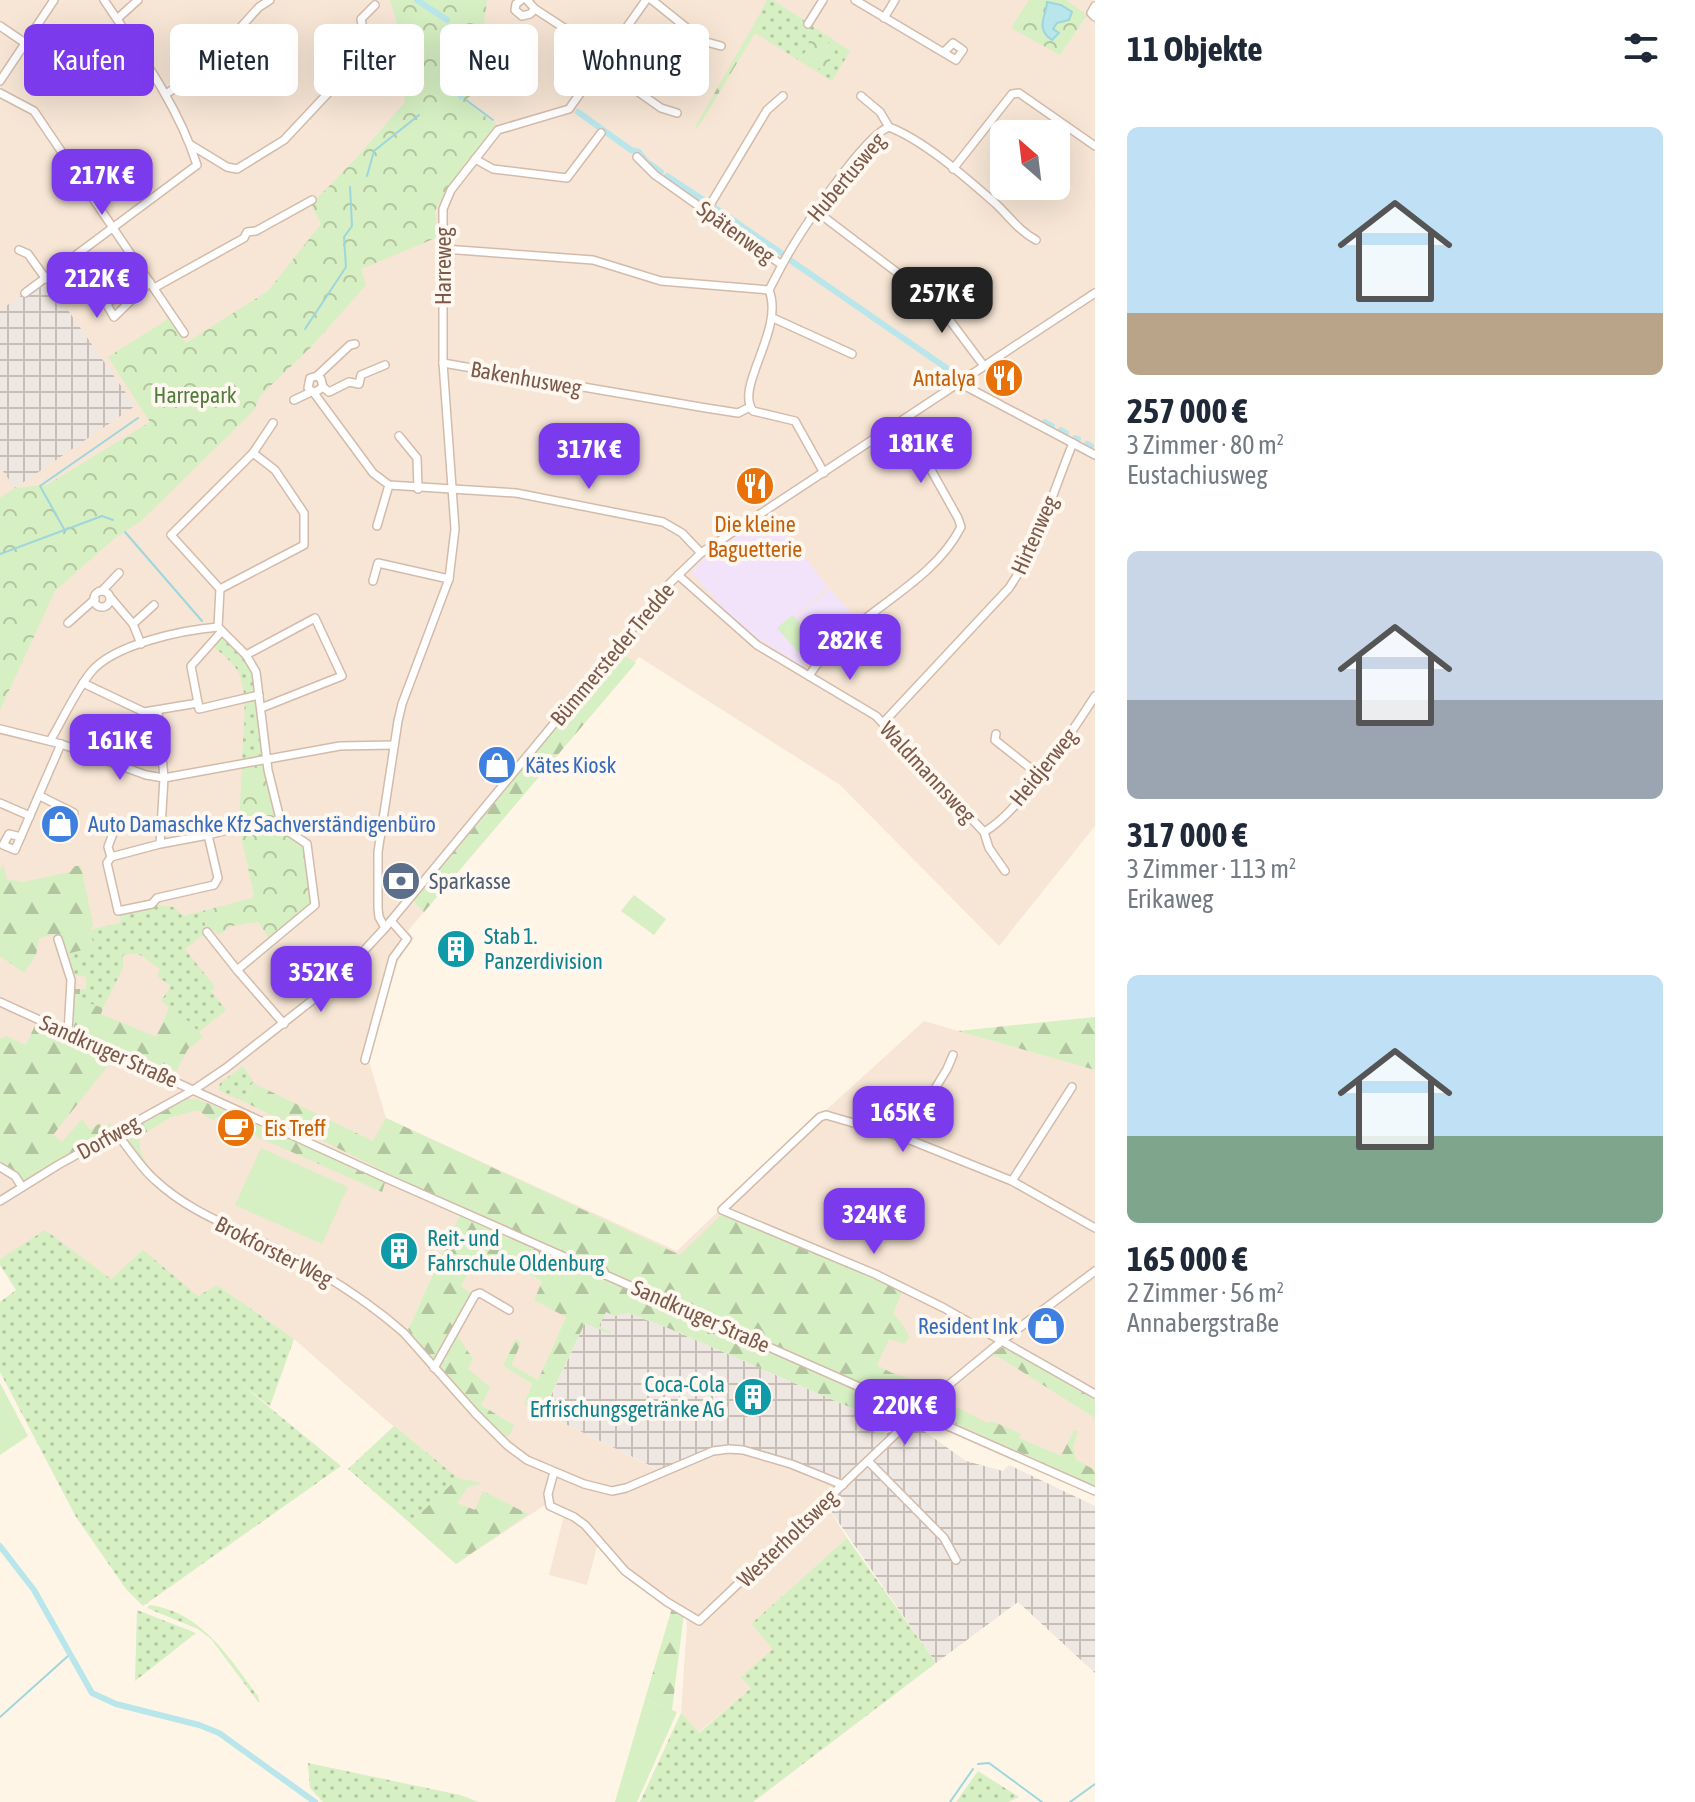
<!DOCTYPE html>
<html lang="de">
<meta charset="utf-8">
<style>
body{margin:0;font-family:"Asap Condensed",sans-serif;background:#f6f6f7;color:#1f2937;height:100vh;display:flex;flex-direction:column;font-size:30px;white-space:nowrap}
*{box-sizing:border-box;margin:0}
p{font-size:26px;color:#747a83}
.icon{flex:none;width:44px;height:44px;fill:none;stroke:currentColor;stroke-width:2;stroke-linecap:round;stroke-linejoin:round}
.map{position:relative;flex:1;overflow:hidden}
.side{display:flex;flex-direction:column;background:#fff;width:600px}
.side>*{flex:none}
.banner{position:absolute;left:24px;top:24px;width:760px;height:72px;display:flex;gap:16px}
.needle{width:52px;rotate:332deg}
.tools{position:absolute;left:990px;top:120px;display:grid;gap:16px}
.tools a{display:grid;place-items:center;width:80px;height:80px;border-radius:12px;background:#fff;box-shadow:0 8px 32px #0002;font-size:40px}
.price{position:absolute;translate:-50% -68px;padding:0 18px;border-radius:16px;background:#7c3aed;color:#fff;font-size:26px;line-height:52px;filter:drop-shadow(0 2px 4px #0008)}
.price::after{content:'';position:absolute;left:50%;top:48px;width:24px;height:18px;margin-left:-12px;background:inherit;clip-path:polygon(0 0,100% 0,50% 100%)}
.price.selected{background:#222;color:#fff}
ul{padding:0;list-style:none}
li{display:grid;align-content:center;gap:16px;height:424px;padding:0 32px}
li span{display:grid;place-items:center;height:248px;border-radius:12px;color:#555}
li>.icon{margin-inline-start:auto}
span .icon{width:144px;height:144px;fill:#fffc;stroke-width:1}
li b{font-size:34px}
h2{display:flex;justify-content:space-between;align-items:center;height:96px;padding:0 32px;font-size:34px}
.tag{padding:0 28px;border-radius:12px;background:#fff;box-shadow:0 8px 32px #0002;font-size:28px;line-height:72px}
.tag.selected{background:#7c3aed;color:#fff}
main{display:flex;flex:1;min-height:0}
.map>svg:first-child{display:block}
</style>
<main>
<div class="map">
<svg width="1095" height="1802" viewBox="0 0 1095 1802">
<defs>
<pattern id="industrial-grid" width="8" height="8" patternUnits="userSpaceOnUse" patternTransform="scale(2)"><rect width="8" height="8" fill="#efe7e1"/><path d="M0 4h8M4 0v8" fill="none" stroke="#c7beb8"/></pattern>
<pattern id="grass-dots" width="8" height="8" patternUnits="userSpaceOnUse" patternTransform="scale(2)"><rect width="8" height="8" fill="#d6efc3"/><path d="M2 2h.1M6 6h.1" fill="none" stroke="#b3c5a0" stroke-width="1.8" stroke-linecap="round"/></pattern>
<pattern id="forest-firs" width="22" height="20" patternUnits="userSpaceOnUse" patternTransform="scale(2)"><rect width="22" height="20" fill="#d6efc3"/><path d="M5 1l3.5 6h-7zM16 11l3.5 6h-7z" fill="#b3c5a0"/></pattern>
<pattern id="park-crowns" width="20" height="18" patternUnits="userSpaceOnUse" patternTransform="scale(2)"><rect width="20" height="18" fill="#d6efc3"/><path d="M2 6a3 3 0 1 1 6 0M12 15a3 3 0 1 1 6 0" fill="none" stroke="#b3c5a0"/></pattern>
</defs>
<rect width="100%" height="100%" fill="#fff5e7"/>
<path fill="#f7e6d5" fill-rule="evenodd" d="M0,0H1095V826L999,946L840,785L639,657L408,931L414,938L398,960L369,1061L386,1118L677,1251L820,1113L824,1112L924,1021L1095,1070V1488L914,1404L462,1210L408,1330L505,1439L514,1425L481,1405L452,1329L461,1286L473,1265L500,1257L543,1283L566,1317L538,1380L512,1365L520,1343L515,1340L503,1366L532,1384L525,1404L658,1470L713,1449L732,1447L754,1449L840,1478L847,1483L826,1504L847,1538L751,1624L774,1649L742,1676L751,1688L698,1733L681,1713L688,1609L668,1601L626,1569L599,1539L587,1585L549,1575L565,1511L548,1503L456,1564L410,1523L458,1478L386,1420L294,1339L217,1285L198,1296L111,1279L45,1231L0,1259ZM1004,134H1056V186H1004Z"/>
<g fill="url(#industrial-grid)">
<polygon points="46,279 135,406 15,488 0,467 0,310"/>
<polygon points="605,1312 614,1316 628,1313 668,1328 854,1409 881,1435 914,1424 966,1461 1003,1471 1009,1465 1095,1506 1095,1673 1018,1602 936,1663 826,1504 846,1483 840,1478 754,1449 732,1447 713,1449 659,1470 543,1413 585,1323 611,1332 599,1326"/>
</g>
<g fill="#f2e3fb">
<polygon points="770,513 828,587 797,615 823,647 801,666 738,625 691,572 707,556"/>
<polygon points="830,589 857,620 824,646 798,615"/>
</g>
<g fill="url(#grass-dots)">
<polygon points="767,0 773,0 850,51 832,81 755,33 763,20 758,17"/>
<path d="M222,631L256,672L267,760L242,764C242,737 249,702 240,676C235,662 220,653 210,643Z"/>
<path d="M152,904L173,907L183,916L202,911L207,932L185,949L215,987L211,991L226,1010L199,1032L188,1021L168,1011L169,1007L161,1001L171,986L157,976L160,969C143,959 146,951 123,955V968L103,1008L79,1000L80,989H86V977L70,974L63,955L94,947L90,930L119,923L121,920L118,911Z"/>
<polygon points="243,1066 255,1084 252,1083 245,1102 218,1090 220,1083"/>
<polygon points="45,1230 111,1279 143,1250 198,1296 217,1285 294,1339 270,1406 242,1385 341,1466 143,1606 126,1589 76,1517 0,1372 0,1302 16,1290 0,1265 0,1259"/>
<polygon points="394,1426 458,1478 410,1523 348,1469"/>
<polygon points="847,1538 936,1663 753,1802 640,1802 681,1713 699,1733 751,1688 741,1677 773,1649 751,1624"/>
<path d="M150,1605C202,1612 229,1658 258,1696L259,1703L211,1639L198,1629L147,1608Z"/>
<polygon points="137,1610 196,1633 135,1681"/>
<polygon points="308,1763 460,1795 479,1802 323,1802 310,1788"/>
<polygon points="978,1771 1019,1797 1008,1802 956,1802"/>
</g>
<g fill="url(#forest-firs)">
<polygon points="758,17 763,20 697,129 695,127"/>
<polygon points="616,650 636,663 424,912 410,897"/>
<polygon points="3,864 7,879 23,882 70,872 75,866 81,866 93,925 90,930 94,947 63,955 56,934 39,938 36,955 24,973 0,956 0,870"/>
<polygon points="74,989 80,989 80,1000 103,1008 101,1014 156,1037 168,1011 188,1021 203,1037 188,1049 176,1071 153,1064 74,1028"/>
<polygon points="1095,1017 1095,1070 958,1031"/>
<polygon points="36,1023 114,1058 53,1135 62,1142 82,1119 90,1130 100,1123 104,1128 110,1123 116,1130 22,1185 0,1164 0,1039 6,1036 26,1045"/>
<polygon points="253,1083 373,1141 386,1118 680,1255 722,1214 903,1290 893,1313 905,1328 909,1337 905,1344 889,1339 877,1365 892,1373 930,1385 929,1393 919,1399 907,1401 902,1411 905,1415 892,1429 881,1435 871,1431 868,1423 854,1409 668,1328 628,1313 614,1316 606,1312 599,1326 611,1332 610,1334 585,1323 542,1414 524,1404 532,1384 503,1366 515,1339 521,1342 512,1365 538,1380 566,1317 534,1300 542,1282 500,1257 490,1272 473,1265 461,1286 471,1294 453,1329 473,1359 468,1369 490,1387 481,1405 514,1425 506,1440 475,1409 408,1330 462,1210 245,1102"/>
<polygon points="187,1099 197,1099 260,1124 385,1183 382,1192 240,1129 242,1125 234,1121 231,1124 217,1116 213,1121 198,1110 171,1117 140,1136 140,1151 146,1162 142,1165 122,1133"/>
<polygon points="1003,1347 1095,1397 1095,1418 999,1357 989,1356"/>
<polygon points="939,1398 987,1423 992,1421 1021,1434 1019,1438 1061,1456 1074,1430 1078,1432 1073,1447 1076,1460 1095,1470 1095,1486 943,1418 932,1410 931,1406"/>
<polygon points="458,1478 483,1483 468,1487 457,1503 475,1510 483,1491 528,1514 456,1564 410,1523"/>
<polygon points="672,1608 684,1613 672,1710 645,1699"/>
</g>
<g fill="url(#park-crowns)">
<polygon points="390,0 487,0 482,41 482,78 466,102 498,126 447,189 435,211 438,237 361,269 366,285 311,347 260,396 254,410 141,521 116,537 55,591 0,710 0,498 15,488 47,485 150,422 108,357 170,318 186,343 268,291 321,224 311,205 359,155 405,102 398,27"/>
<polygon points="1029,0 1066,0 1087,15 1060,55 1011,28"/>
<polygon points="811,32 837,48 823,71 801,57 807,50"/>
<polygon points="267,760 282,827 307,844 315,905 272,942 258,922 231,926 219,935 214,930 209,935 202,911 253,898 254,895 239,827 242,764"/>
</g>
<g fill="#d6efc3">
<polygon points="793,615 820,647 805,660 777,628"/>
<polygon points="634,895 666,919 654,935 621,911"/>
<polygon points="261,1148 348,1187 322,1244 235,1205"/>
<polygon points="0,1383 28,1436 0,1455"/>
<polygon points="645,1699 677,1712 637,1802 615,1802"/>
</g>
<path fill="#b9e6eb" stroke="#9ed6de" stroke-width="2" d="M1047,2L1061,5L1072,12L1069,20L1057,23L1053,29L1059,33L1052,40C1034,28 1047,15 1047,2Z"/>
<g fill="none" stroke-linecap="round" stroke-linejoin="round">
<g stroke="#9ed6de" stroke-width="2">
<polyline points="466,100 493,120"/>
<polyline points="367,176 374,151 419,115"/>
<polyline points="305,329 346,267 344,237 352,226 350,187"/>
<polyline points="64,529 40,486 138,418"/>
<polyline points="125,532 202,621"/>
<polyline points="0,554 102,516 113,520"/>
<polyline points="0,1717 68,1656"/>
<polyline points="978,1764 989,1763 1042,1802"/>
<polyline points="950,1802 973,1769"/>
<polyline points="1070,1802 1095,1784"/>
</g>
<g stroke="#b9e6eb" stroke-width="6">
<polyline points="417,0 447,20"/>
<polyline points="445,31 456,89 461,96"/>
<polyline points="578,112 631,150 639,152 647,162 661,172"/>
<polyline points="667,176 705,201"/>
<polyline points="714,207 784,255"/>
<polyline points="790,260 955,374"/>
<polyline points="1045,422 1052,426"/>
<polyline points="1061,430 1066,433"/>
<polyline points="1075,438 1078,439"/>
<polyline points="1087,444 1091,446"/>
<polyline points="0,1546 34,1590 92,1693 116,1704 199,1725 219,1733 315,1802"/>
</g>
<defs>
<g id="minor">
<polyline points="521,0 516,4 515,10 522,16 530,14 535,9"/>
<polyline points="527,0 535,9 607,56"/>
<polyline points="652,0 703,41 721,46"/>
<polyline points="855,0 956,60 963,50 953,43 944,52"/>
<polyline points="1095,6 1091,13 1095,17"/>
<polyline points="884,18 895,0"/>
<polyline points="117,19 138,0"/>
<polyline points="808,24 823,0"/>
<polyline points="0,26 25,43"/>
<polyline points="600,65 661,108 677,113"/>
<polyline points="0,81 54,0"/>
<polyline points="0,93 34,111 184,333"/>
<polyline points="166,94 196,74 213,58 259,7 270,0"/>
<polyline points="861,96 880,112 889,127"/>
<polyline points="191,145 227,167 237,169 284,140 344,76 359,56 364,35 361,19 375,5"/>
<path d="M637,157L655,175L782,265L769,290C785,330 734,387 753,411L795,421L824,473"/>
<polyline points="475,159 493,169 567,178 601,133"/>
<polyline points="953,169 1012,94 1019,93 1095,146"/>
<polyline points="707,210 767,110 783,96"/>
<polyline points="816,211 936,302 984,366"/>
<polyline points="444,249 593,260 661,281 769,290"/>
<polyline points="19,250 28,254 46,279"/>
<path d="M782,265C797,237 863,136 889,127C925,141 965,177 995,203C1009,216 1019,231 1036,240"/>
<polygon points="150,282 114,317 106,303"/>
<polyline points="154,288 244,238 247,232 256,231 312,200"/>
<path d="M25,293L197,165C178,105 139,52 104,0"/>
<polyline points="773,318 852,354"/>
<polyline points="443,363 706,408 738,413 750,407"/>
<polyline points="317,376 321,379 323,387 314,393 308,388 310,378 317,376 350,345 355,344"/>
<polyline points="961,382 967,387 1095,455"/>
<polyline points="323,387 329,392 349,382 359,384 361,375 385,365"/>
<polyline points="314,393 373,473 389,485 516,493 663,522 682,533 701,553"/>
<polyline points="294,400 311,392"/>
<polyline points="399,436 417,458 418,489"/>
<polyline points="253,453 273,423"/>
<polyline points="377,526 389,485"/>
<polyline points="678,575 757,645 876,716 984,832 989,848 1005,871"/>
<polyline points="373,581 378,563 449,579"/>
<polyline points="102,591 119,573"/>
<circle cx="102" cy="599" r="8"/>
<polyline points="110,597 133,624 141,644"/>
<polyline points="68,623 95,599"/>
<polyline points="133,624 154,605"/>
<polyline points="218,627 220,589 171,535 253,453 275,470 304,513 304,545 220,589"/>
<polyline points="246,655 315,618 342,676 261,708"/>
<path d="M809,676C845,616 929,590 961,527L958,518L912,436"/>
<polyline points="83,683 144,712 198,703 199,709 259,695"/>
<polyline points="198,703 191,666 222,631"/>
<polyline points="158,712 164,778 160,844 111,857 107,863 118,911 152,904 157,898 214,885 218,878 208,835 160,844"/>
<path d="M883,723L1009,588C1039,544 1053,491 1073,443"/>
<polyline points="0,729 61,744 146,775 164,778 340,746 394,745"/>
<polyline points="996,734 995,740 1039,775"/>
<path d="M50,741C63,719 75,692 91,672C114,644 183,630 218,627L246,655L256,672L268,770L282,827L307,844L315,905L237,970L284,1024"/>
<polyline points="40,796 74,813"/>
<polyline points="0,803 30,816"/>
<path d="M984,832C1020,812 1072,732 1095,696"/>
<polyline points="208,835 239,827"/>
<polyline points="21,837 9,834 3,845 15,850 61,744"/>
<polyline points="111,857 108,847 115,828"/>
<polyline points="385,928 379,917 378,908 378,852 398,721 402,704 449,579 455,529 443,363 443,209 451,190 498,130 569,109 646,0"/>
<polyline points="207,932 237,970"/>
<polyline points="58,939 71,980 68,1033"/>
<polyline points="0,1002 388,1179 1095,1491"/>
<polyline points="365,1060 393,958 407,939 391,921"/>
<path d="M116,1133C129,1148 140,1167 155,1180C186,1209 223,1223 260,1241C312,1266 361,1295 404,1333L475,1413L507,1445L527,1460L584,1484L612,1491L626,1488L713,1451L729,1449L743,1450L791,1464L843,1485"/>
<polyline points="905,1138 947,1069 953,1055"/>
<polyline points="0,1167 15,1176 22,1187"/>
<polyline points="1012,1181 1072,1087"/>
<polyline points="0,1201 58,1165 195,1089 226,1068 333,984 385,928 671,582 701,553 1095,293"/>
<polyline points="1095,1228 1012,1181 905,1138 826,1115 820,1117 722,1210 875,1274 944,1308 1095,1394"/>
<polyline points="434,1368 475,1295 480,1293 509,1310"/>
<polyline points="868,1461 944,1538 956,1560"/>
<polyline points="554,1472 548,1494 550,1506 574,1517 585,1525 625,1571 667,1602 699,1621 940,1392 1003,1340 1095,1271"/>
</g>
</defs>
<use href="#minor" stroke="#d3bbab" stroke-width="10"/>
<use href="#minor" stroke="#fff" stroke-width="7"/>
</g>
<defs>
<symbol id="restaurant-disc" viewBox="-11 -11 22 22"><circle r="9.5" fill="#e8710a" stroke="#fff8f0"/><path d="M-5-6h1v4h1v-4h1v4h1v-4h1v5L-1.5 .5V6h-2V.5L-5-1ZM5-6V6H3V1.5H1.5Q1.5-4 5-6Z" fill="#fff"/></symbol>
<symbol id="shop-disc" viewBox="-11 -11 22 22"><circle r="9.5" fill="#3f7fe0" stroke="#fff8f0"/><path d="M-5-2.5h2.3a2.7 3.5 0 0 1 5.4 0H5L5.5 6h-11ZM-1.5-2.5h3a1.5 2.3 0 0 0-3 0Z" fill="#fff"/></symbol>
<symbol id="bank-disc" viewBox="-11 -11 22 22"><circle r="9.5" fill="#5c6f8a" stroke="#fff8f0"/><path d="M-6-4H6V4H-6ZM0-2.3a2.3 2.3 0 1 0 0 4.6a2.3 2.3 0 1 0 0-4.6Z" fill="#fff"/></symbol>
<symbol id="building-disc" viewBox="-11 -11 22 22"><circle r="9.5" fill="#0f9aa8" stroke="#fff8f0"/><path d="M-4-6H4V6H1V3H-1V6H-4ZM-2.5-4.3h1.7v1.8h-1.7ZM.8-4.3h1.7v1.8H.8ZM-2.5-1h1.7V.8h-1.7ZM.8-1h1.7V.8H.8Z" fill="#fff"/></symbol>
<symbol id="cafe-disc" viewBox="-11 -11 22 22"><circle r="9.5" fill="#e8710a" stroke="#fff8f0"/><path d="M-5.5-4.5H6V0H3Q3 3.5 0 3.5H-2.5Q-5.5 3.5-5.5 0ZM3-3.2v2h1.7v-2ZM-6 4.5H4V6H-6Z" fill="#fff"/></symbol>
</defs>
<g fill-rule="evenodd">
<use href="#restaurant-disc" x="982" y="356" width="44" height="44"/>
<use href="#restaurant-disc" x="733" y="464" width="44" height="44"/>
<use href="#shop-disc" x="475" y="743" width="44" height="44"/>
<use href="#shop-disc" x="38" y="802" width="44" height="44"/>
<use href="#bank-disc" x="379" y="859" width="44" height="44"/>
<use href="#building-disc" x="434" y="927" width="44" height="44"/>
<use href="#cafe-disc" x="214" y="1106" width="44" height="44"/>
<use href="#building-disc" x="377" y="1229" width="44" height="44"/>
<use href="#shop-disc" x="1024" y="1304" width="44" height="44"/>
<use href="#building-disc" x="731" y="1375" width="44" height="44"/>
</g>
<g text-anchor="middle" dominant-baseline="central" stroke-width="8" stroke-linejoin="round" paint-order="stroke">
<g font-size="22" fill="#7c5948" stroke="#fff8f0">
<text transform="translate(846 177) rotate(-50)">Hubertusweg</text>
<text transform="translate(736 232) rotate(36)">Spätenweg</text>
<text transform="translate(443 266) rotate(-90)">Harreweg</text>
<text transform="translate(526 378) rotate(10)">Bakenhusweg</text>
<text transform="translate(1034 535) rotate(-66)">Hirtenweg</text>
<text transform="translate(612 654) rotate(-50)">Bümmersteder Tredde</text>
<text transform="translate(1043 767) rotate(-51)">Heidjerweg</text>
<text transform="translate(928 772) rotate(47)">Waldmannsweg</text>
<text transform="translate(109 1051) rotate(24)">Sandkruger Straße</text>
<text transform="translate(108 1137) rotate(-29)">Dorfweg</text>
<text transform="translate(274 1251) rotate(27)">Brokforster Weg</text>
<text transform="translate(701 1316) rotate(24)">Sandkruger Straße</text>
<text transform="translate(787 1538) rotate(-44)">Westerholtsweg</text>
</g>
<g font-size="22" fill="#c56008" stroke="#fff8f0" text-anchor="end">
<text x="976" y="378">Antalya</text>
<text x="755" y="524" text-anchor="middle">Die kleine<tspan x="755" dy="25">Baguetterie</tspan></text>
<text x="264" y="1128" text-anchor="start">Eis Treff</text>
</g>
<g font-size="22" fill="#517d3c" stroke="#fff8f0">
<text x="195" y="395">Harrepark</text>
</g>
<g font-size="22" fill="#366cbe" stroke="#fff8f0" text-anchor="start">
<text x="525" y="765">Kätes Kiosk</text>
<text x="88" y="824">Auto Damaschke Kfz Sachverständigenbüro</text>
<text x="1018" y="1326" text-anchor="end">Resident Ink</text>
</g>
<g font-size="22" fill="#4e5e75" stroke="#fff8f0" text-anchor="start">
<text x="429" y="881">Sparkasse</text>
</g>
<g font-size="22" fill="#0d838f" stroke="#fff8f0" text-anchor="start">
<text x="484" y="936">Stab 1.<tspan x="484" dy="25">Panzerdivision</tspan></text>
<text x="427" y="1238">Reit- und<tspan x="427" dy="25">Fahrschule Oldenburg</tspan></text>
<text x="725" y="1384" text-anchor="end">Coca-Cola<tspan x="725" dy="25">Erfrischungsgetränke AG</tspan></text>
</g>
</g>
</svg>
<div class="tools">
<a><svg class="needle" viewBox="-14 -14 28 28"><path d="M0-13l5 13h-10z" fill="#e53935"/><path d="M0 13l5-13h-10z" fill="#747a83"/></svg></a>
</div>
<b class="price" style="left:102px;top:217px">217K €</b>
<b class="price" style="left:97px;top:320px">212K €</b>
<b class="price selected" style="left:942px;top:335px">257K €</b>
<b class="price" style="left:921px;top:485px">181K €</b>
<b class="price" style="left:589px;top:491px">317K €</b>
<b class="price" style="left:850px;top:682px">282K €</b>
<b class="price" style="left:120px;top:782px">161K €</b>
<b class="price" style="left:321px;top:1014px">352K €</b>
<b class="price" style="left:903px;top:1154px">165K €</b>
<b class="price" style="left:874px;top:1256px">324K €</b>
<b class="price" style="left:905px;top:1447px">220K €</b>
<div class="banner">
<a class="tag selected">Kaufen</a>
<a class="tag">Mieten</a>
<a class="tag">Filter</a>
<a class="tag">Neu</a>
<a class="tag">Wohnung</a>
</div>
</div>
<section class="side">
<h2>11 Objekte<svg class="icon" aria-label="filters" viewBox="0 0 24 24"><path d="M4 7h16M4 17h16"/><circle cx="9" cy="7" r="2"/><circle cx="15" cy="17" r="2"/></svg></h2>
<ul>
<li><span style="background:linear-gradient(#bfe0f5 75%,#b9a48a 0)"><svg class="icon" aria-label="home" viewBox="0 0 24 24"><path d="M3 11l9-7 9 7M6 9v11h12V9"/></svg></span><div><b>257 000 €</b><p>3 Zimmer · 80 m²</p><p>Eustachiusweg</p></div></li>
<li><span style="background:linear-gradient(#c9d6e8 60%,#9aa5b1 0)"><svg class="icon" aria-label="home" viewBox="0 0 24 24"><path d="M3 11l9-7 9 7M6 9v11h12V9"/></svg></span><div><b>317 000 €</b><p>3 Zimmer · 113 m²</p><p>Erikaweg</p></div></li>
<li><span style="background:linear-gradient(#bfe0f5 65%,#7fa58c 0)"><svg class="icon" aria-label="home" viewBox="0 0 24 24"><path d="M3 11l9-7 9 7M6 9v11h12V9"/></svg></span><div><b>165 000 €</b><p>2 Zimmer · 56 m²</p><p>Annabergstraße</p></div></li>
</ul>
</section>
</main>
